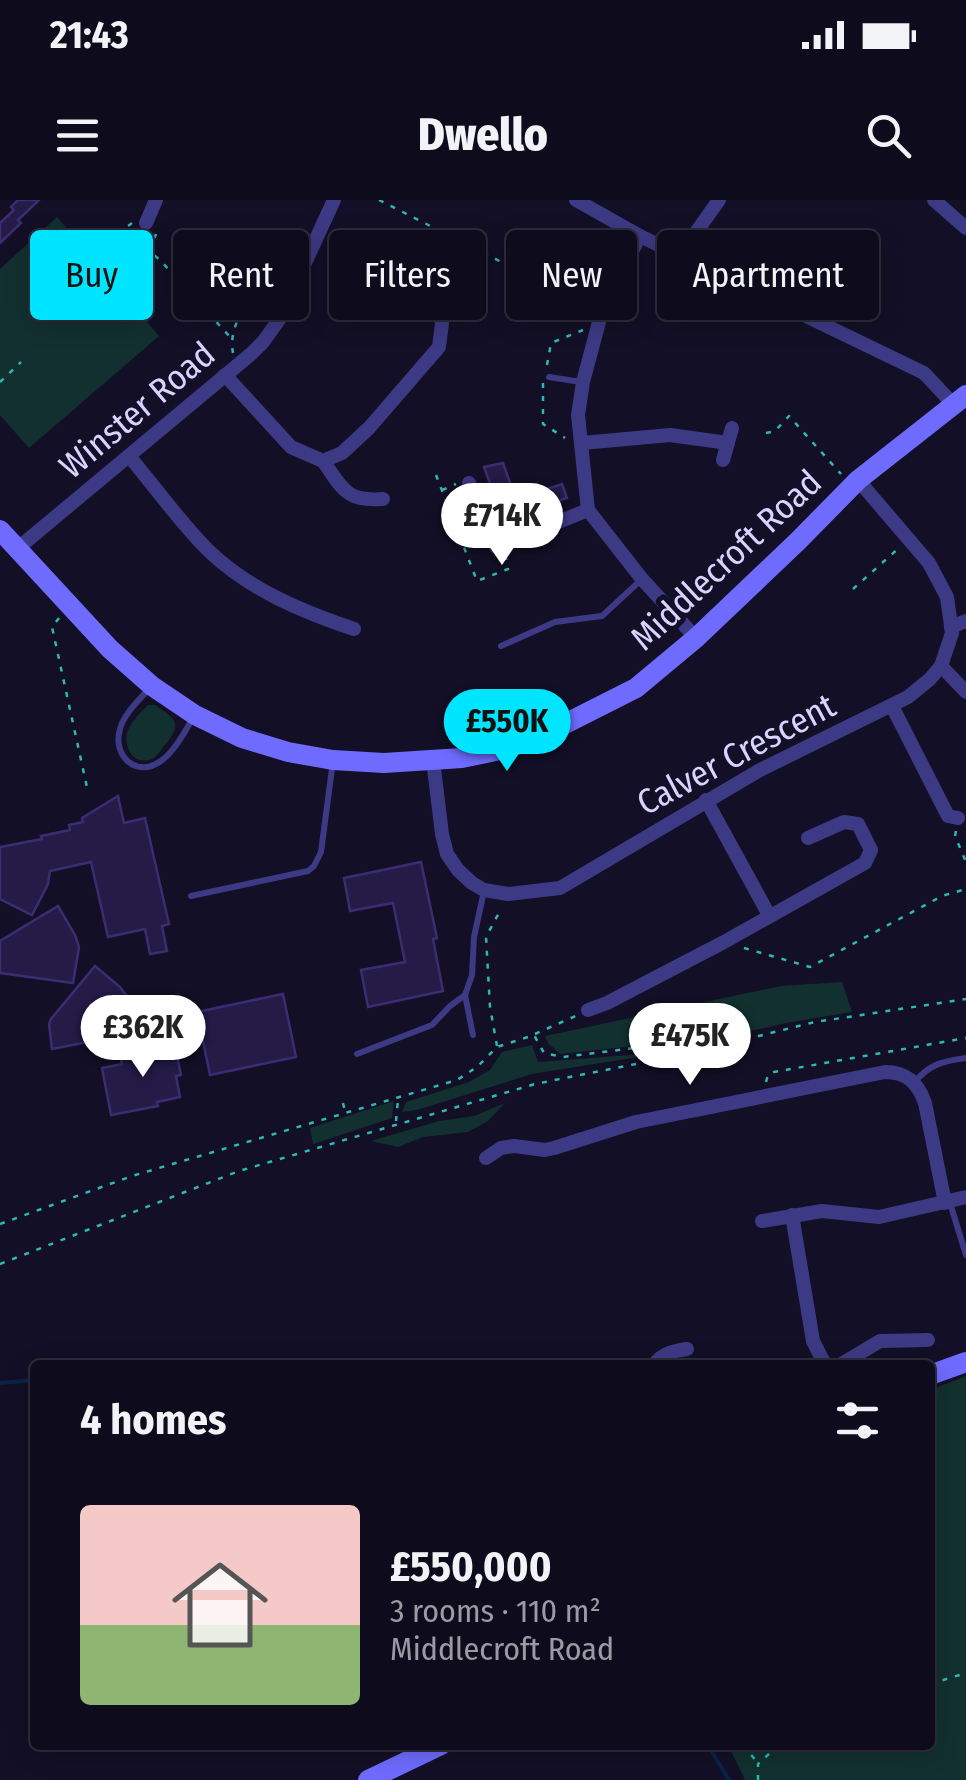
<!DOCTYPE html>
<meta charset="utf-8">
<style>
body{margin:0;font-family:"Fira Sans Condensed",sans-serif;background:#171425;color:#f1f3f6;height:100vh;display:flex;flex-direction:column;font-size:38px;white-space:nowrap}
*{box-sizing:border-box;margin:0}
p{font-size:32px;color:#9b9ba3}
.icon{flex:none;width:55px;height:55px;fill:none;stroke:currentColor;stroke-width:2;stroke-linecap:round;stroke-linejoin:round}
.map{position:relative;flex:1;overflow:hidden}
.details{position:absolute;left:30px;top:1160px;width:905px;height:390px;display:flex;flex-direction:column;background:#0e0b1c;border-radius:10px;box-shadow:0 5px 25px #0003,0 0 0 2px #2e2b3b}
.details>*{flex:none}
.hud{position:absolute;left:30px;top:30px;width:908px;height:90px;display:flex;gap:20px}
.price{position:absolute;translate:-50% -85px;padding:0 22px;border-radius:35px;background:#fff;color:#222;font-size:32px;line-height:65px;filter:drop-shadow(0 2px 5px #0008)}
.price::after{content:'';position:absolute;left:50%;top:60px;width:30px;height:22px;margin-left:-15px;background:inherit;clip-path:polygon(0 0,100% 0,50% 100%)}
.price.on{background:#00e5ff;color:#111}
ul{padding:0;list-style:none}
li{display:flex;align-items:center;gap:30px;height:250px;padding:0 50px}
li+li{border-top:2px solid #2e2b3b}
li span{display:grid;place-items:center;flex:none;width:280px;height:200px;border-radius:10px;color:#555}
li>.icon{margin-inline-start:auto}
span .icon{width:120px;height:120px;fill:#fffc;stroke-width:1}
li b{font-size:42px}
h2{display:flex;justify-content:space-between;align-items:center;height:120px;padding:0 50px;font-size:42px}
.tag{padding:0 35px;border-radius:10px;background:#0e0b1c;box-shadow:0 5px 25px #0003,0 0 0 2px #2e2b3b;font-size:35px;line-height:90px}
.tag.on{background:#00e5ff;color:#111}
.status{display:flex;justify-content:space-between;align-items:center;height:70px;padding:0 50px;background:#0e0b1c;direction:ltr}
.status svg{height:28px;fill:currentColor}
header{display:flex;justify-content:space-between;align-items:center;height:130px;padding:0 50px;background:#0e0b1c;font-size:45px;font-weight:800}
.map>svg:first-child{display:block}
</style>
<div class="status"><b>21:43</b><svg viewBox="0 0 49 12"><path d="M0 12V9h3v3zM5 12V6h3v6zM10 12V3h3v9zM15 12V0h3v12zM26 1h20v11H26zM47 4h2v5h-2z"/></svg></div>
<header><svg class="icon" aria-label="menu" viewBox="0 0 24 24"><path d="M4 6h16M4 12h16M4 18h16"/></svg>Dwello<svg class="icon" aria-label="search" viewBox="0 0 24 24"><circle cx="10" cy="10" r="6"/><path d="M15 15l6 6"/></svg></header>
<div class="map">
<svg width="966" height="1580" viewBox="0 0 966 1580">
<rect width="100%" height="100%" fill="#130f26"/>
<g fill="#12302f">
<polygon points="57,17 159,136 29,248 0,215 0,69"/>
<path d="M148,505H155C171,517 184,520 168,541C164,546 159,555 152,559C134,567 122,546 128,530C132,521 141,512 148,505Z"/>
<polygon points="842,782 852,812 786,823 698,843 679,846 653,844 560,854 548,843 545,836 781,786"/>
<polygon points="532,845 538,862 669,852 532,874 417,910 402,912 406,902 469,882 490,870 502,852"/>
<polygon points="394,901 392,918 313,944 310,928"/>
<polygon points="505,903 488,921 468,932 423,937 398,947 371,941 439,921 474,916"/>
<polygon points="966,1176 966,1580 745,1580 728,1545 930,1545 930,1190"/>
</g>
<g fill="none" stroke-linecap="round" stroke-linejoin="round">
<g stroke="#0c2248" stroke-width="4">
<polyline points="0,1183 35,1180"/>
<polyline points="711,1545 712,1552 729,1580"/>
</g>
</g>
<g fill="#241b47" stroke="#3b2d73" stroke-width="2.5">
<polygon points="18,0 39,0 18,20 21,23 0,43 0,23 14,10 11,7"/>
<polygon points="503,263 514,294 496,300 484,267"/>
<polygon points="562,284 567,298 534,309 529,295"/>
<polygon points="118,596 124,623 145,618 169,724 162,726 167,751 150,754 145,729 108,737 91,662 50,671 48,684 32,715 0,699 0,647 42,639 41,636 70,630 69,625 83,622 82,618"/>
<polygon points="421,662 437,738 433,739 443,791 368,807 361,770 405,762 393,703 350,711 344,678"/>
<polygon points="58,706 75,735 79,747 73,783 0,773 0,741"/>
<polygon points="95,766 120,787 126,795 134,833 52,849 49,824 51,819"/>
<polygon points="283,794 296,857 210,875 197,812"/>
<polygon points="175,845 181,875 176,876 180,897 157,902 158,906 111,915 102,868 122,864 120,857"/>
</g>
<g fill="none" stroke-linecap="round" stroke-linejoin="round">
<g stroke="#2fb8b0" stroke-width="2.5" stroke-dasharray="5 8" stroke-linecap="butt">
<polyline points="379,0 535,79 548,77 592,101"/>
<polyline points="132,23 123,30 160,60 231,138"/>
<polyline points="138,41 154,38"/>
<polyline points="150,50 156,34"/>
<path d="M233,153C227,122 253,88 286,88"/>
<polyline points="547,165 551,143 583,130"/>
<polyline points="0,182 21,162"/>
<polyline points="543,183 543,224 565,238"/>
<polyline points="766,233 775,231 789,216 841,274"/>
<polyline points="436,275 477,381 508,369 506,358"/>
<polyline points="442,290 456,284"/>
<polyline points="853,389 900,347"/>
<polyline points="59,418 52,427 88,592"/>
<polyline points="956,631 955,636 966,662"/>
<polyline points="744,748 810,767 942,696 966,689"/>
<polyline points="535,834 578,815"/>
<polyline points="497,846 490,807 486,737 501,709"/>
<polyline points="766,882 768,875 774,872 966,838"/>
<polyline points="343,903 345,911"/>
<polyline points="396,921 398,900"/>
<polyline points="0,1024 132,976 457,880 477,867 497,847 534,835 544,853 563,857 658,845 684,853"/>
<polyline points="0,1064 239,971 535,884 686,854 815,822 966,799"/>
<polyline points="930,1484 966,1473"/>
<polyline points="743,1545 757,1562"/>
<polyline points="758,1580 758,1564 779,1545"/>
</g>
<g stroke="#3d3a85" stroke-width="6">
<polyline points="549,177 581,182"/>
<polyline points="501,446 555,422 602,416 641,380"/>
<path d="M148,490C138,501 124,514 120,529C112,555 136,579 161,561C175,551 185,531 194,516"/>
<polyline points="191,696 308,671 314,666 321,652 333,561"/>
<polyline points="473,835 465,795 472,775 474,737 484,691"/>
<polyline points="357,854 432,825 450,806 465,795"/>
<path d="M915,882C929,864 944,861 966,858"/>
<polyline points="950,1003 966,1055"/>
</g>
<g stroke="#3d3a85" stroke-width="14">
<polyline points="576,0 640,36 924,173 954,205"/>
<polyline points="934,0 966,28"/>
<polyline points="146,23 156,0"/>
<polyline points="640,36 603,107 583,182 578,215 588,310 642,379 696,438"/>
<polyline points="680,55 719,0"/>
<polyline points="386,92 406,71"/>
<polyline points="225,175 291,247 323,261 342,253 369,228 439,147 442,123 436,104 403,68 395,54"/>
<polyline points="582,243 670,235 728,243"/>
<path d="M129,256C155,287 182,325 210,352C250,390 303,412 354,429"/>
<polyline points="723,260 732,228"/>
<path d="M323,261C343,289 346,302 383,299"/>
<polyline points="469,283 496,347 588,310"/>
<polyline points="17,349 251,154 263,142 301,89 304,65 334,0"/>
<polyline points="951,427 966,421"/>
<polyline points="941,466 966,492"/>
<polyline points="892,506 948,616 958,618"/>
<polyline points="433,560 442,634 447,654 458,670 472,683 484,690 508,694 560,688 760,570 908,497 930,479 941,466 952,433 947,397 929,363 858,280"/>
<polyline points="706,600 769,715"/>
<polyline points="588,810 607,803 724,742 865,663 871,650 858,624 844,622 808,638"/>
<path d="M486,958L501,948L514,946L545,950L554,948L636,922L885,872C907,872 918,883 925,903L945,1003"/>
<polyline points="792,1015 813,1141 825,1165"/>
<polyline points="762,1021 822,1011 879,1017 966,997"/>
<path d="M654,1165C662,1153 674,1151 687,1149"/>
<polyline points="840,1165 880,1141 928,1140"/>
</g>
<g stroke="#6f6bff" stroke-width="20">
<polyline points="0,330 110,449 152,486 195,515 242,538 288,552 333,560 384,563 462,558 505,549 541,536 636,488 696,438 798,341 858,280 966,195"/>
<polyline points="930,1175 966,1162"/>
<polyline points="368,1580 441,1545"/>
</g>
</g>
<g text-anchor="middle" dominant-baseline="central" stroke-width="10" stroke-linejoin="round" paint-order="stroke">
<g font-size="35" fill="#d9d4ff" stroke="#130f26">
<text transform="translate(137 210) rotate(-40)">Winster Road</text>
<text transform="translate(726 360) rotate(-43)">Middlecroft Road</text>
<text transform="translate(736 554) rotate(-28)">Calver Crescent</text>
</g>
</g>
</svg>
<b class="price" style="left:502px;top:368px">£714K</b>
<b class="price on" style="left:507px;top:574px">£550K</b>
<b class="price" style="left:143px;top:880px">£362K</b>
<b class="price" style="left:690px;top:888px">£475K</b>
<div class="hud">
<a class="tag on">Buy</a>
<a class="tag">Rent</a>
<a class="tag">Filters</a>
<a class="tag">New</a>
<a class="tag">Apartment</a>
</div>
<section class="details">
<h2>4 homes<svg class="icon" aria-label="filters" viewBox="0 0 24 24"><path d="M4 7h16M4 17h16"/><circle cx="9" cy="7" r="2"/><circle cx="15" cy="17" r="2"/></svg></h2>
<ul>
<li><span style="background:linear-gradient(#f6c9c9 60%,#8fb573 0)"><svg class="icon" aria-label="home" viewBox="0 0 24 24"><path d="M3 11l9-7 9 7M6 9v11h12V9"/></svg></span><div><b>£550,000</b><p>3 rooms · 110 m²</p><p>Middlecroft Road</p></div></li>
</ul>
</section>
</div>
